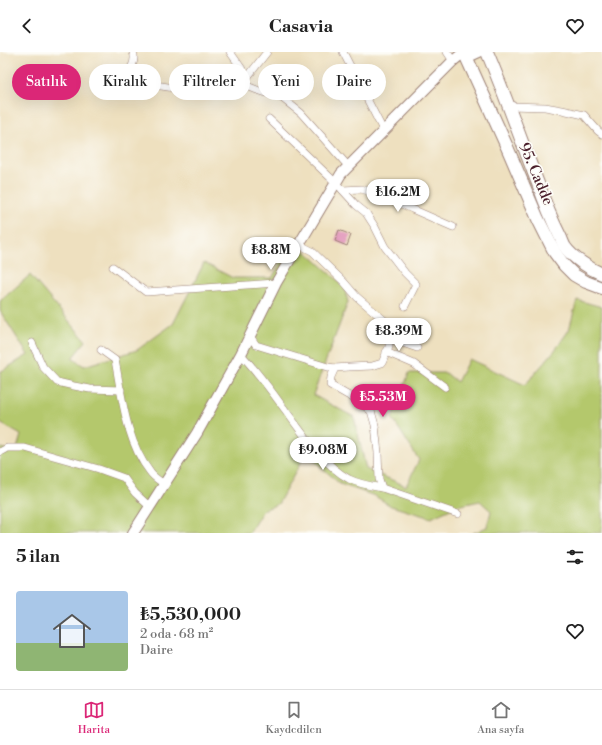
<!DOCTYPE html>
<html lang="tr">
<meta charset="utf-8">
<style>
body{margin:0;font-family:"Libre Bodoni",serif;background:#f6f6f6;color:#222;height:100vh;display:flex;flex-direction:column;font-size:15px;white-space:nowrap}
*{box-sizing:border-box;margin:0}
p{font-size:13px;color:#767676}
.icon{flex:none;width:22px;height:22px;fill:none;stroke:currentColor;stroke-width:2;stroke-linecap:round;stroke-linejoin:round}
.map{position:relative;height:481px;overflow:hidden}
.panel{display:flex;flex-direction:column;background:#fff;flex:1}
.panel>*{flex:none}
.guide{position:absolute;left:12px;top:12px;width:400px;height:36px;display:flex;gap:8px}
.price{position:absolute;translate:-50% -34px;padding:0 9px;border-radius:14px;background:#fff;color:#222;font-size:13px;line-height:26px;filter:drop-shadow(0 1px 2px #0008)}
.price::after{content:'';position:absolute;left:50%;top:24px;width:12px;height:9px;margin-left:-6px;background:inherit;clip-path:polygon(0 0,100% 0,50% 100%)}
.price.active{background:#db2777;color:#fff}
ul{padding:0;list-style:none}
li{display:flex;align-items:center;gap:12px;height:100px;padding:0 16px}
li span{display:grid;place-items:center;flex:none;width:112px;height:80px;border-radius:4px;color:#555}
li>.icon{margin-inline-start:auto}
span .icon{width:48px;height:48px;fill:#fffc;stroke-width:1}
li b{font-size:17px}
h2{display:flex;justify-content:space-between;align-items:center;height:48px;padding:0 16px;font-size:17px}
.tag{padding:0 14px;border-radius:18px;background:#fff;box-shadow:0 4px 16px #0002;font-size:14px;line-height:36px}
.tag.active{background:#db2777;color:#fff}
header{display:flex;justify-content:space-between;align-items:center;height:52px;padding:0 16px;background:#fff;font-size:18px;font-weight:700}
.tabs{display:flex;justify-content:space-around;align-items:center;height:56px;border-top:1px solid #e0e0e0;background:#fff;font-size:11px;color:#767676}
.tabs a{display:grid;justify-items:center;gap:2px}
.tabs .active{color:#db2777}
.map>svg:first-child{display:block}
</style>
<header><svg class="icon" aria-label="back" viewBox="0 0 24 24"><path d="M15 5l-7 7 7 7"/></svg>Casavia<svg class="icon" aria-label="heart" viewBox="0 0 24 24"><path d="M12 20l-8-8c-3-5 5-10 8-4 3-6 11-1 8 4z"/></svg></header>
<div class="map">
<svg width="602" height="481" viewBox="0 0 602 481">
<rect width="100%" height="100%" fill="#fdfcf7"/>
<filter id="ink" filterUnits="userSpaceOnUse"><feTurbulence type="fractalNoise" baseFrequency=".025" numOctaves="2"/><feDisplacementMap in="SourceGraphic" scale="8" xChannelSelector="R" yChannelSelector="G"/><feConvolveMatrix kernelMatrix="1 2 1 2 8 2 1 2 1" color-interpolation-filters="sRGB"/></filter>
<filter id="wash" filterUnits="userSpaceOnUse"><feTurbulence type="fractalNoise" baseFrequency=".012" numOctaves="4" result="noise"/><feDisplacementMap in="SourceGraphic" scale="16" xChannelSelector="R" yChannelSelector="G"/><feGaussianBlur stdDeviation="0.9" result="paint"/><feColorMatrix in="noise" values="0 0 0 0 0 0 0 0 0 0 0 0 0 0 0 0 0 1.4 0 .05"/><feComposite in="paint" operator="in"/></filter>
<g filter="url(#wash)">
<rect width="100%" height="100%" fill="#eee0bf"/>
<polygon fill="#b4c86c" stroke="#7f744c" points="293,191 310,203 344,234 348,250 313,343 354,365 366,417 406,434 419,408 392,366 409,321 446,321 457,330 469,307 525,333 555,298 569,278 577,248 602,255 602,481 473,481 487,475 491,459 480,449 457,454 431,466 391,454 375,444 340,432 306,401 278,452 263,458 249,481 0,481 0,397 1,396 16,400 21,383 0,371 0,320 28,303 0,259 0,249 30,223 86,289 72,306 84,314 137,298 173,272 204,211 233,226 272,226"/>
<g id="blocks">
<polygon fill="#e298bb" points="339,178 351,183 347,194 335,189"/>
</g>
</g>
<g filter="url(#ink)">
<use href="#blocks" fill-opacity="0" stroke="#9c8075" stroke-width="1"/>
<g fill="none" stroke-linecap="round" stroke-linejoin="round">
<defs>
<g id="street">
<polyline points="230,0 242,17 242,32"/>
<polyline points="267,0 242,32 257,38 282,46 301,61 349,115"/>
<polyline points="343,0 384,80"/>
<polyline points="447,0 453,9"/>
<polyline points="198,20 208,22 242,32"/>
<polyline points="124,21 134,34 155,33 187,38 227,38 242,32"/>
<path d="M113,23C116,22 120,22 123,22C132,19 136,8 133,0"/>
<polyline points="509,54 545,55 562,58 584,63 598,79 602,82"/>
<polyline points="269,67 336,131 356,153 366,161 375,175 385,195 405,221 416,232 405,254"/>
<polyline points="343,138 361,137 383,143 412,157 453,175"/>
<polyline points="113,215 146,240 276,231"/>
<polyline points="250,284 256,293 328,315 335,316 349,315 372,314 382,311 389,295 389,280 384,268 357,245 344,230 312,199 300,193"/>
<polyline points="388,286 417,296"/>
<polyline points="32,291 43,315 57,330 74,334 90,337 121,338"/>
<path d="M101,298L115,308C122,344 126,390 150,420C153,425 160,429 164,432"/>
<polyline points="386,300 414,312 445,335"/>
<path d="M241,302C256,319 270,337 283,355C301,379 323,413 349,427C359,432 371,434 382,436L458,462"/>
<polyline points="335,316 331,325 330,333 358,349 371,359 375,373 378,401 379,427 382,436"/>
<polyline points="0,400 7,396 25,396 99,417 124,426 135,441 150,455"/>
</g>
<g id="secondary">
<polyline points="466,6 479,0"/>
<polyline points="133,481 197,381 241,302 276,231 341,122 453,9 464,0"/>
</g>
<g id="primary">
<polyline points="464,0 507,95 538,167 555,201 564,213 574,223 586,230 602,236"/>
<path d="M487,0C506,44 521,89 539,134C545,151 552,168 560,184C562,188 563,192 565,195C573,206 590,217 602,222"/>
</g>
</defs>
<use href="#street" stroke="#9c8075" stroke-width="8"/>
<use href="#secondary" stroke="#9c8075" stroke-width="12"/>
<use href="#primary" stroke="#9c8075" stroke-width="14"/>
<use href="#street" stroke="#fff" stroke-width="7"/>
<use href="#secondary" stroke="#fff" stroke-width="10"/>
<use href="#primary" stroke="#fff" stroke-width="12"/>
</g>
</g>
<g text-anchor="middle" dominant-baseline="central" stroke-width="3.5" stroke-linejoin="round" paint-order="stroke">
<g font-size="15" fill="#4a1f2b" stroke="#fdfcf7">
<text transform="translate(536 122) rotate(67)">95. Cadde</text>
</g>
</g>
</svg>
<b class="price" style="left:398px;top:161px">₺16.2M</b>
<b class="price" style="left:271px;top:219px">₺8.8M</b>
<b class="price" style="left:399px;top:300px">₺8.39M</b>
<b class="price active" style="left:383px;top:366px">₺5.53M</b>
<b class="price" style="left:323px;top:419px">₺9.08M</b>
<div class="guide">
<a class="tag active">Satılık</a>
<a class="tag">Kiralık</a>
<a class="tag">Filtreler</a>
<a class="tag">Yeni</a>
<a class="tag">Daire</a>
</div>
</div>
<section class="panel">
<h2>5 ilan<svg class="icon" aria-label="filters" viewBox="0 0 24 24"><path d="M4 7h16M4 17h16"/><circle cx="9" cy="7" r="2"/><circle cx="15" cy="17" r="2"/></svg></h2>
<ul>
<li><span style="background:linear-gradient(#a9c7e8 65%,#8fb573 0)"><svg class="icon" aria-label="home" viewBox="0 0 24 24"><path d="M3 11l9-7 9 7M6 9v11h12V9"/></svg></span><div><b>₺5,530,000</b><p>2 oda · 68 m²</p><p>Daire</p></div><svg class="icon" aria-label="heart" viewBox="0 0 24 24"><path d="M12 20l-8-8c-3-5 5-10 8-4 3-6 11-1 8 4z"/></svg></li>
</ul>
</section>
<nav class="tabs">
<a class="active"><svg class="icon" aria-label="map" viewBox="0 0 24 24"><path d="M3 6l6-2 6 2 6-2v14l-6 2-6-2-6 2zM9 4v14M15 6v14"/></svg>Harita</a>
<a><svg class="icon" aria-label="saved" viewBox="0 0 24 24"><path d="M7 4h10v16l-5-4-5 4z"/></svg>Kaydedilen</a>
<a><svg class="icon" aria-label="home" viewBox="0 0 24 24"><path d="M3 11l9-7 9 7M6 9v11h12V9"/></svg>Ana sayfa</a>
</nav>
